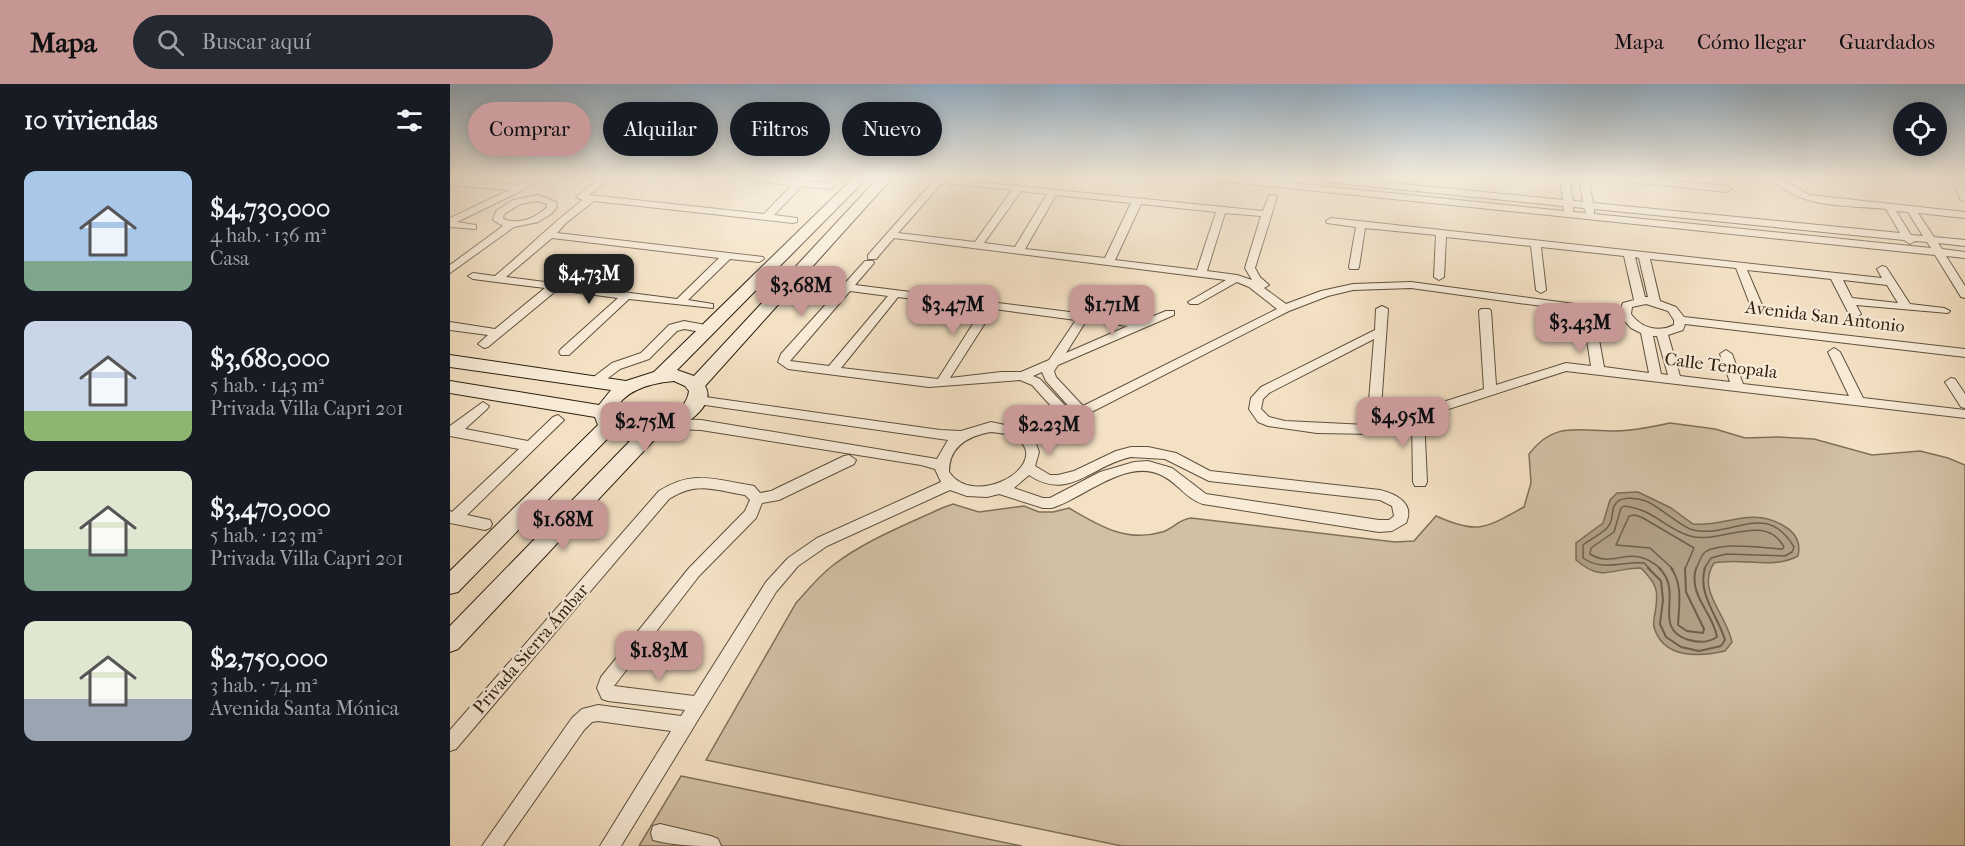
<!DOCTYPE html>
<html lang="es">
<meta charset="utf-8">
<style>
body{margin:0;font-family:"IM FELL French Canon",serif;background:#242831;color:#f1f3f6;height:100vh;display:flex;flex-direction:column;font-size:22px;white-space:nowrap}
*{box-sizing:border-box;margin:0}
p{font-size:20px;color:#9ea1a6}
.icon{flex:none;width:33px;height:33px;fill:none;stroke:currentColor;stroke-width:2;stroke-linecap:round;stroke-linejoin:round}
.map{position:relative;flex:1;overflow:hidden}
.panel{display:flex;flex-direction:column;background:#171b24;width:450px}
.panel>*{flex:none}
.top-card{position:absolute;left:18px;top:18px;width:570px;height:54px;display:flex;gap:12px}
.controls{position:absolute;left:1443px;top:18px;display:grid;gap:12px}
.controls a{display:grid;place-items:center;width:54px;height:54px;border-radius:50%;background:#171b24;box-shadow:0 3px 15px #0003;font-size:30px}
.price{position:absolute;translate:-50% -51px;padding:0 14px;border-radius:12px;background:#c59692;color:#111;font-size:20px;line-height:39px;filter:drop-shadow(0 2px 3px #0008)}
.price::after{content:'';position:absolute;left:50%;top:36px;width:18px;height:14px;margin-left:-9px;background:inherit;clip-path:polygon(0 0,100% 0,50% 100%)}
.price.active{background:#222;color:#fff}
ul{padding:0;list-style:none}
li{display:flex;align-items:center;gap:18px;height:150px;padding:0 24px}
li span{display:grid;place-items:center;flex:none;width:168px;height:120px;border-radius:12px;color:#555}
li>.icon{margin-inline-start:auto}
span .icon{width:72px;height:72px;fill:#fffc;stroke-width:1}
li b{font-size:26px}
h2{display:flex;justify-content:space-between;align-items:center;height:72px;padding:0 24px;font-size:26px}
.chip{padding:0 21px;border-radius:27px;background:#171b24;box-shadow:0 3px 15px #0003;font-size:21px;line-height:54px}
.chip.active{background:#c59692;color:#111}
header{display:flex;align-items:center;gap:36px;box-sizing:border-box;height:84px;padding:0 30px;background:#c59692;color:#111}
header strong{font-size:28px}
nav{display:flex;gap:33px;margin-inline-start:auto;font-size:21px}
.search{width:420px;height:54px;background:#242831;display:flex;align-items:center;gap:15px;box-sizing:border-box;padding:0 21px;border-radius:33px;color:#9ea1a6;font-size:22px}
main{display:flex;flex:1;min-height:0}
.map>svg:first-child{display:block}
</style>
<header>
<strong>Mapa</strong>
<div class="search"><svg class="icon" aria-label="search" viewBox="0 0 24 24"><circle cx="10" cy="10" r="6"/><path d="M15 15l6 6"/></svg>Buscar aquí</div>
<nav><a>Mapa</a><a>Cómo llegar</a><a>Guardados</a></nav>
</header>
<main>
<section class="panel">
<h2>10 viviendas<svg class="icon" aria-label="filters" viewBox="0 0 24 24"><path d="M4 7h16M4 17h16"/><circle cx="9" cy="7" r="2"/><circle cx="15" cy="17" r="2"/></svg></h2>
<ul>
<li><span style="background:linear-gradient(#a9c7e8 75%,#7fa58c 0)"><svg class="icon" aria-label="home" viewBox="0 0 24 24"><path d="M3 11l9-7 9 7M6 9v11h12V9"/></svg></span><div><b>$4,730,000</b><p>4 hab. · 136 m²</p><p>Casa</p></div></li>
<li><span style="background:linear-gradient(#c9d6e8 75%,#8fb573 0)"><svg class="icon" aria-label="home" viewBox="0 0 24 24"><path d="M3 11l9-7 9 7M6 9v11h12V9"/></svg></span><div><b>$3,680,000</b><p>5 hab. · 143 m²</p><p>Privada Villa Capri 201</p></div></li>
<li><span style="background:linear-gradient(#dfe7d0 65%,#7fa58c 0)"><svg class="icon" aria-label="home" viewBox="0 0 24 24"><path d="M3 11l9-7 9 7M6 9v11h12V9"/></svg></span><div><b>$3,470,000</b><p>5 hab. · 123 m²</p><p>Privada Villa Capri 201</p></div></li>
<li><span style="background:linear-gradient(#dfe7d0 65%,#9aa5b1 0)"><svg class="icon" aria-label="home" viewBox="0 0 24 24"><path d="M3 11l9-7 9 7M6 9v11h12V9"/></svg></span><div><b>$2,750,000</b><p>3 hab. · 74 m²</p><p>Avenida Santa Mónica</p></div></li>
</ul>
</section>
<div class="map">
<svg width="1515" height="762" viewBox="0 0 1515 762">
<rect width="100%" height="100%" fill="#f4e1c4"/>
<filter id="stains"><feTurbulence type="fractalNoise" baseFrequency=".00333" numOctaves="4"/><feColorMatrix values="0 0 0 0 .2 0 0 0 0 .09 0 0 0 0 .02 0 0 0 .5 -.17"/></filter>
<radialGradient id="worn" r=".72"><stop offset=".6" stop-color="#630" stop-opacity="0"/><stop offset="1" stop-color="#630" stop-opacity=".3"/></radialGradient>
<g fill="#d2c0a5" stroke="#7f705a" stroke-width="1.5">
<path d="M1220,339L1265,345L1295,354L1328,353L1364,355L1422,371L1470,367L1498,374L1515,381V762H672L256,676L346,519C357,507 368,493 382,482C414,457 455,441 492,424L503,420L529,428L574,422L589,428H603L619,424C648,441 676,459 712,448C723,445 729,435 741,434L945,458L964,457L986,432C1029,451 1035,444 1074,423L1081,399L1079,370C1104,337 1128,347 1164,347C1183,347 1202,343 1220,339Z"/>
<polygon points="231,692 572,762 189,762"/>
</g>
<path fill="#b09f86" stroke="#7b6c56" stroke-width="1.5" d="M1188,408L1221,424L1243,440C1276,443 1301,422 1334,442C1346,449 1351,459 1348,472C1322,486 1292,473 1264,479C1246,506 1276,529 1282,558L1275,567C1249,573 1213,575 1204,543C1203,539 1204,534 1205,529C1209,507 1207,500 1191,484C1160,484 1153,499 1126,476V459L1153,439L1160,416L1167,409Z"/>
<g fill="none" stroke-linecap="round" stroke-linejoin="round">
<g stroke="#6e5f4a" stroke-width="1.5">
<path d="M1200,485L1194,479C1172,477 1153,488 1133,474V461C1141,455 1150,451 1157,444C1164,437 1161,430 1164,422C1169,411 1187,414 1196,417C1210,423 1231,443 1243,446C1283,455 1315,415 1344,463L1342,468L1335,472L1276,470L1261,474L1254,485"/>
<path d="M1211,485C1180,457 1165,486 1140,470L1141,464L1164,448L1171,424L1174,422C1204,425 1215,445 1240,452C1271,461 1314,427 1334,463L1332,465C1313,464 1271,457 1255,468C1251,472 1248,480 1246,485"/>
<polyline points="1223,485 1200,464 1166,461 1179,432 1185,431 1193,434 1244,464 1235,485"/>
</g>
<g stroke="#6e5f4a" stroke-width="2">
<path d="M1198,484L1211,497L1213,516L1210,540L1216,553L1231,563L1249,567L1271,562L1275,556C1268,532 1247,510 1255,484"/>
<path d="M1209,484C1235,508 1200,544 1239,556C1249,559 1258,559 1267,553C1263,528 1238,512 1246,484"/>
<path d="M1221,484C1233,500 1229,522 1228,541L1237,547L1253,549L1254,545L1236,508L1235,484"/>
</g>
<defs>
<g id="street">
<polygon points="81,94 92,94 69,108 7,138 26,141 26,145 0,143 0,134 59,106 0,101 0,95 68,101"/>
<path d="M150,94H160L139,111L314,130L342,101L303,97L299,94L347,96L358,94L357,97L380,99L385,102L380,105L352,102L324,131L347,134V138L343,139L144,117L116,139L107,149L313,173L314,175L309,178L280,175L238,216L263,220V224L179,215L119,271H111L109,268L111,265L168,214L107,206L38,263L34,264L28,260L38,251L0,246V238L45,245L95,204L23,195L18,192L23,189L45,192C75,167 102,139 133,116L126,113ZM102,154L269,174L227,215L56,193Z"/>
<path d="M486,94L813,127L819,111H825L827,113L805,184L810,193L819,201L814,204L836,220L871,207L903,200L961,198L1170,226L1173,219L1184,216L1174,172L1091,163L1096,206L1091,209L1086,206L1081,162L996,153L994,193L989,196L984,193L986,151L915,144L909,183L908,185H900L899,183L906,143L877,139L876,137L881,134L1432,194L1427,185L1432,182L1436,183L1460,220L1494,224L1500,227L1498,229L1406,221L1411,230L1405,234L1399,230L1381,195L1297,186L1315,228L1309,231L1303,228L1286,184L1200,175L1210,217L1226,223L1234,233L1515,265V273L1235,240L1233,246L1218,251L1230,292L1280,298L1270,270L1276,266L1282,270L1293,300L1399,312L1378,268L1384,264L1390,268L1413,314L1515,326V334L1116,287L974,333L977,398L975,402H965L963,398L962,337L923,350L867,349L818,342L808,338L799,325L801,314L811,303L925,246L926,225L932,222L938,225L930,338L1034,305L1029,227L1031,225H1039L1041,227L1046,301L1116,279L1141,282L1136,250L1142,246L1148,250L1154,283L1199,289L1191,249L1181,244L1171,233L961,204L903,206L878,212L839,227L585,357L589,368L585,382L600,391H608L624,387L666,367L681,363H698L726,369L760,387L930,406C946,410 965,419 956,439L942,447L929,448L753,420C736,415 727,398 711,391C676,374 634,414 602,424H593L549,410L537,413L517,412L500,406L377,462L348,482L326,508L171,762H150L221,647L148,637L142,638L134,646L53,762H32L122,634L132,625L148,621L231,632L235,626L158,617L152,615L147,604L151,593L239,484L295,427L300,416L295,411C264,406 247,397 219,415L6,665L0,667V646L209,407C243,386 262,395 299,401L304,402L310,409L321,407L394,372L399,371L406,376L404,380L329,416L312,419L306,434L249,492L164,602L244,612L316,498L338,474L367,454L491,398L485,385L471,381L251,346L224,345L218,340L224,335L251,336L487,375L498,356L248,320L242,316L244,313L248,312L490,346L511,347L541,338L569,344L578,350L611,333L582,301L570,296L479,303L338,285L328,278L331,270L415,177H423L424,179L405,201L691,237L716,227H724V231L608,281L604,287L606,293L633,322L827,225L799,203L787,198L748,220H740L738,218L776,196L444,154L426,175H418V171ZM492,99L562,106L525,158L448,149ZM571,107L597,110L565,163L534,159ZM606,111L681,119L655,174L575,165ZM691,120L766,128L747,186L665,176ZM775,129L811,132L795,184L802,196L787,191L757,187ZM1185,173L1189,174L1198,213H1195ZM1393,196L1437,201L1448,219L1402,214ZM400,207L438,212L379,282L340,277ZM448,213L533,224L488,295L391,284ZM1196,220L1218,227L1224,236V241C1208,249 1191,244 1181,230L1182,223ZM544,225L626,236L599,276L571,288H551L500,294ZM636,237L678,242L616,269ZM1203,252H1207L1218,291L1211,290ZM924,255L917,341L835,337L819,333L811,325L813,315L819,309ZM592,288L596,297L623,327L621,328L590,295L583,292ZM541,348C551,349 565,350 572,359C594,385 524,424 499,388C499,362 518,352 541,348ZM681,373L715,375L759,397L930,416L942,422L944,432L939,436H929L756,410L722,384L698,377L684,378L650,388L600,414H593L564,404L579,391C619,418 642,381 681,373Z"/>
<path d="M763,94H793L1114,127L1113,122L868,97L863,94H893L1113,116L1110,94H1119L1123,117L1133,118L1129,94H1138L1143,119L1450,149L1436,125C1397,121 1349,125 1320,94H1330L1359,111L1515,128V134L1468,129L1484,153L1515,156V162L1488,159L1492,165L1515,168V174L1496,172L1515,202V214L1511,213L1485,171L768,97ZM1123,123L1134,124L1136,129L1123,128ZM1144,125L1454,156L1460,160L1465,157L1477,158L1481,164L1144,130ZM1446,127L1458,128L1473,152L1461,151Z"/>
<polygon points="1165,94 1195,94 1277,102 1282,105 1277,108 1170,97"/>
<polygon points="1502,94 1512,94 1515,103 1515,118 1510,115"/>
<path d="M88,111L106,118L107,123L101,130L88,138L64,143L0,189V181L53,142L43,136L46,127L63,116ZM87,117L97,120V123C86,134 69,141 53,135L54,130L70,120Z"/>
<polygon points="234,237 261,242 263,245 257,249 234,245 227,247 199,275 170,285 149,301 141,301 139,298 141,295 162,279 191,269 219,241"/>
<polygon points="1501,294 1505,295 1515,310 1515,324 1511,323 1495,298"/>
<polygon points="33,318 39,322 37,325 15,345 78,357 103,333 108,331 114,336 17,431 40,436 42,440 40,444 35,446 0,439 0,427 2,428 69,365 0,352 0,342"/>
<path d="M210,740L261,752L268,755L271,762C248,762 225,762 203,756L201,749L203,742Z"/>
</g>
<path id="secondary" d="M403,94H417L227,286L244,292L428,94H442L255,302C269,325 222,349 205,355L8,565L0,568V542L180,357L160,352L8,508L0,510V487L148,341L145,333L0,309V297L149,321L161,306L0,283V271L176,297L204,288ZM224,297L235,302L239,307C236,334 187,355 165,337V326C176,305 202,299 224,297Z"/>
</defs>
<use href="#street" stroke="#5e503c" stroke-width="2"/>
<use href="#secondary" stroke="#2c1f0e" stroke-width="2"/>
<use href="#street" fill="#f8ecd9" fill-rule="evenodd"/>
<use href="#secondary" fill="#f8ecd9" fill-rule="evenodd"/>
</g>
<linearGradient id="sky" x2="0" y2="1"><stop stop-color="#91acc1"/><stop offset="0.47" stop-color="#faf2e4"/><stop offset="1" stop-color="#faf2e4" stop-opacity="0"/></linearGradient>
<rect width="1515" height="200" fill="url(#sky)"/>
<g text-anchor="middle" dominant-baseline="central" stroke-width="4.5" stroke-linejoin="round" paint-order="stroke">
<g font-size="18" fill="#2c1f0e" stroke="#f8ecd9">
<text transform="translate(1375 233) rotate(7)">Avenida San Antonio</text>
<text transform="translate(1271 282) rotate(7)">Calle Tenopala</text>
<text transform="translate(81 565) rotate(-49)">Privada Sierra Ámbar</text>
</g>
</g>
<rect width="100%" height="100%" filter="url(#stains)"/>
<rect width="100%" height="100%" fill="url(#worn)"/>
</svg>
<div class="controls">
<a><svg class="icon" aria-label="locate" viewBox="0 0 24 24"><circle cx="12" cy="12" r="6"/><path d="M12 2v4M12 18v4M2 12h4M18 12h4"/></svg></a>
</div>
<b class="price active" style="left:139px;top:221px">$4.73M</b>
<b class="price" style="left:351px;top:233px">$3.68M</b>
<b class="price" style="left:503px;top:252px">$3.47M</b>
<b class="price" style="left:662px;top:252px">$1.71M</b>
<b class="price" style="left:1130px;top:270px">$3.43M</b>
<b class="price" style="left:953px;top:364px">$4.95M</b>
<b class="price" style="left:195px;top:369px">$2.75M</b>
<b class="price" style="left:599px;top:372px">$2.23M</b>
<b class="price" style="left:113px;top:467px">$1.68M</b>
<b class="price" style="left:209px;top:598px">$1.83M</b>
<div class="top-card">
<a class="chip active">Comprar</a>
<a class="chip">Alquilar</a>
<a class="chip">Filtros</a>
<a class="chip">Nuevo</a>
</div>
</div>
</main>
